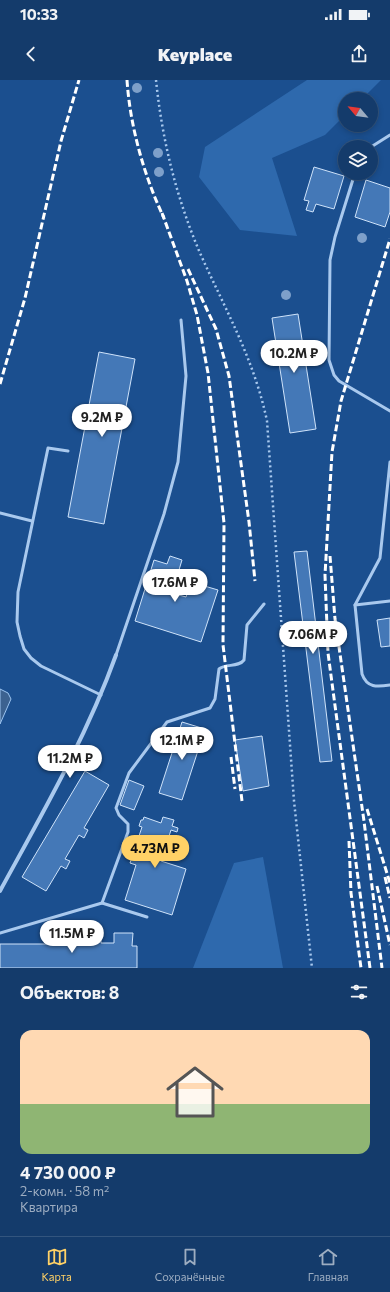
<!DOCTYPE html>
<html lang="ru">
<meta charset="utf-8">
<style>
body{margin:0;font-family:Commissioner,sans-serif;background:#1d4271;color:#f1f3f6;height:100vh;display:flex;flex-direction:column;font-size:15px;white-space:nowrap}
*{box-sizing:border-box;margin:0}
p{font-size:13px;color:#9dadc1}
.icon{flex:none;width:22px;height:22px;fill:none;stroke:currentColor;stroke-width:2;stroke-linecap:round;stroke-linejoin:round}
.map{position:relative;height:888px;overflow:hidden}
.drawer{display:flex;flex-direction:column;background:#143b6b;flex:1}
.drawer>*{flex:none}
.needle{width:26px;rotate:299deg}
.controls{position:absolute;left:338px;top:12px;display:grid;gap:8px}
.controls a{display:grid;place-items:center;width:40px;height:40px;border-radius:50%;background:#143b6b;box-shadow:0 2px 6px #0003,0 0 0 1px #33557e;font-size:20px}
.price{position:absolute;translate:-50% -34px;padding:0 9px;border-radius:14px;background:#fff;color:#222;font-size:13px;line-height:26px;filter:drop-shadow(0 1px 2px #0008)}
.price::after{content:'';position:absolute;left:50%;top:24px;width:12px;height:9px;margin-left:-6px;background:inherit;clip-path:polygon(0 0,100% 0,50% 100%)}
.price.active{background:#ffd166;color:#111}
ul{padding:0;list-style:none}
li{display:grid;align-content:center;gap:8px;height:212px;padding:0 20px}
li+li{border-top:1px solid #33557e}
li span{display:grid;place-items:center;height:124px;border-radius:12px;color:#555}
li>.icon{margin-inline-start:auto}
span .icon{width:72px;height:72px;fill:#fffc;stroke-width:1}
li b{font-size:17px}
h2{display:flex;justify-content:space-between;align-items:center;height:48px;padding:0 20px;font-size:17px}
.status{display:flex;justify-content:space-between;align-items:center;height:28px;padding:0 20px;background:#143b6b;direction:ltr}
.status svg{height:11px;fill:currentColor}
header{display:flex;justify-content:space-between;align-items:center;height:52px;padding:0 20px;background:#143b6b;font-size:18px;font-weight:800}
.dock{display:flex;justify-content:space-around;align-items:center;height:56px;border-top:1px solid #33557e;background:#143b6b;font-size:11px;color:#9dadc1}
.dock a{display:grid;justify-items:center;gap:2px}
.dock .active{color:#ffd166}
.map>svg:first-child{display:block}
</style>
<div class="status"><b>10:33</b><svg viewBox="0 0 49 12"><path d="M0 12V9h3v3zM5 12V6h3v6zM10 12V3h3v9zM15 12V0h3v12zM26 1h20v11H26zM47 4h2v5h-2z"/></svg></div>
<header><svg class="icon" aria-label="back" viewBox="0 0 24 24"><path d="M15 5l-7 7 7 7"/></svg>Keyplace<svg class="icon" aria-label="share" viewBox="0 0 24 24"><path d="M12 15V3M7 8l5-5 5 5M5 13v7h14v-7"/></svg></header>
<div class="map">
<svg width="390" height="888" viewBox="0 0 390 888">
<rect width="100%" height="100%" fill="#1b4f8f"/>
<g fill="#2e69ad">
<polygon points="307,0 381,0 362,19 345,19 345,35 325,55 272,78 297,156 240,150 199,97 205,67"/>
<polygon points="263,777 283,888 193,888 234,783"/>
</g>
<polygon fill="#3c6290" stroke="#9cc4f0" points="0,609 8,613 11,619 0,644"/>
<g fill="#4478b7" stroke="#cfe3fa">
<polygon points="314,87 344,96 334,129 316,124 313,132 306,130 309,121 304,120"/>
<polygon points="366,100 390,108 390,132 385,147 355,137"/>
<polygon points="298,234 316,349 290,353 272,238"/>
<polygon points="99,272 135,279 104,444 68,437"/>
<polygon points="307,471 332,681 320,682 294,472"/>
<polygon points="170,476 182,480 172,513 186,517 191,502 218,510 201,562 135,541 154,480 167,484"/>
<polygon points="390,538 390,566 381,567 377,540"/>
<polygon points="182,642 205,649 182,720 159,713"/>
<polygon points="262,656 269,706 243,711 235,660"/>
<polygon points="85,691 109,705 84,748 88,750 84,758 79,755 65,779 70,781 66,789 61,786 46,811 22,797"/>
<polygon points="129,700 144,706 134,730 120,725"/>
<polygon points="144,737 161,743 163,737 174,740 172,746 178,748 177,752 171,750 161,781 186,789 172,835 125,820 136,785 130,783 142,747 139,746 141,740 143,740"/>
<polygon points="114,853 133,853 132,866 137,866 137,888 0,888 0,864 86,864 86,856 101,856 101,863 114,863"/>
</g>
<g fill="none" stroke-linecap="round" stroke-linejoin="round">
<path stroke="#a9c9ee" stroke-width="2.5" stroke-dasharray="2 3" stroke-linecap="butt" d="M156,0C162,59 176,117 200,173C225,229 254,279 267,341L294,721L312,888"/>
<g stroke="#a9c9ee" stroke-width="3">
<polyline points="371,67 390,55"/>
<polyline points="355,93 335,157 330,180 329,280 334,295 339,301 390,331"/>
<polyline points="68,371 48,368 18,512 17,542 20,556 24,569 31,578 41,586 101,615"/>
<path d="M390,382L380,478L355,525L362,594C367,608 377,607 390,605"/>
<polyline points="0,433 32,441"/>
<polyline points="355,525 390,521"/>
<polyline points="116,575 164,434 178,382 186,296 181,240"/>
<polyline points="102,823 147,837"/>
<path d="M0,853L102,823L128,752V744L119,735L116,728L129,693L167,642L210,628L215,619L219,589C226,583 238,588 244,580L247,545L264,524"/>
</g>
<path stroke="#a9c9ee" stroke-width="4" d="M0,811C42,734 86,658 116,575"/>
<g stroke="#fff" stroke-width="3" stroke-dasharray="7 3" stroke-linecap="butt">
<path d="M127,0C130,46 144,96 164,138"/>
<polyline points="162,133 187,201 197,235 208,293 224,443 223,565 242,721"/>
<polyline points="188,189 216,249 229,296 249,442 255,501"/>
<polyline points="0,304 25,218 61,61 79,0"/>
<polyline points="330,476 335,539 364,741 382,888"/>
<polyline points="231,677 235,709"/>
<polyline points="367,729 390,803"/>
<polyline points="349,761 351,813 361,888"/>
<polyline points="385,797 390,818"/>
<polyline points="377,806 390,865"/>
<polyline points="370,888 328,573 325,495 332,372 341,321 390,159"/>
</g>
</g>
<g fill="#7ea0ca">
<circle cx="137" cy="8" r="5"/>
<circle cx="158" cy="73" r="5"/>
<circle cx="159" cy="92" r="5"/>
<circle cx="362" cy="158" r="5"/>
<circle cx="286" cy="215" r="5"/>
</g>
</svg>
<div class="controls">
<a><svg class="needle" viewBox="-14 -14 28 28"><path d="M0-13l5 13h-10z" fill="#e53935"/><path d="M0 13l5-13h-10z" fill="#9dadc1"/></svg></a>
<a><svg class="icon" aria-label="layers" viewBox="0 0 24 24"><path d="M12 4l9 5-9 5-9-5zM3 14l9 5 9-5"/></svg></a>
</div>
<b class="price" style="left:294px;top:294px">10.2M ₽</b>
<b class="price" style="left:102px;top:358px">9.2M ₽</b>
<b class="price" style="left:175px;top:523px">17.6M ₽</b>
<b class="price" style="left:313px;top:575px">7.06M ₽</b>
<b class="price" style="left:182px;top:681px">12.1M ₽</b>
<b class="price" style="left:70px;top:699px">11.2M ₽</b>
<b class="price active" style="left:155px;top:789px">4.73M ₽</b>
<b class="price" style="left:72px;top:874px">11.5M ₽</b>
</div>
<section class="drawer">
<h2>Объектов: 8<svg class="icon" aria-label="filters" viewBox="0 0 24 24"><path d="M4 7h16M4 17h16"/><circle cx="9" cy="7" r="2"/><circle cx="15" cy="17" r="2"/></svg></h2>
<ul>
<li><span style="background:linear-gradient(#ffd9b3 60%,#8fb573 0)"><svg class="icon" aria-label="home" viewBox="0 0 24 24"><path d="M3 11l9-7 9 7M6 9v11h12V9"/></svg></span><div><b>4 730 000 ₽</b><p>2-комн. · 58 m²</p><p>Квартира</p></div></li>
</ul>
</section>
<nav class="dock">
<a class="active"><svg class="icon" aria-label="map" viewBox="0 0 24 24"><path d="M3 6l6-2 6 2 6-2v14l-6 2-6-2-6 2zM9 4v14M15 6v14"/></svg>Карта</a>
<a><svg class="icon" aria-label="saved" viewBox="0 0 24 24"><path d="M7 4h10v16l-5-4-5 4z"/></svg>Сохранённые</a>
<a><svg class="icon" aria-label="home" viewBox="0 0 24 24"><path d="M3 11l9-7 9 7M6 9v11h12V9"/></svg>Главная</a>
</nav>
